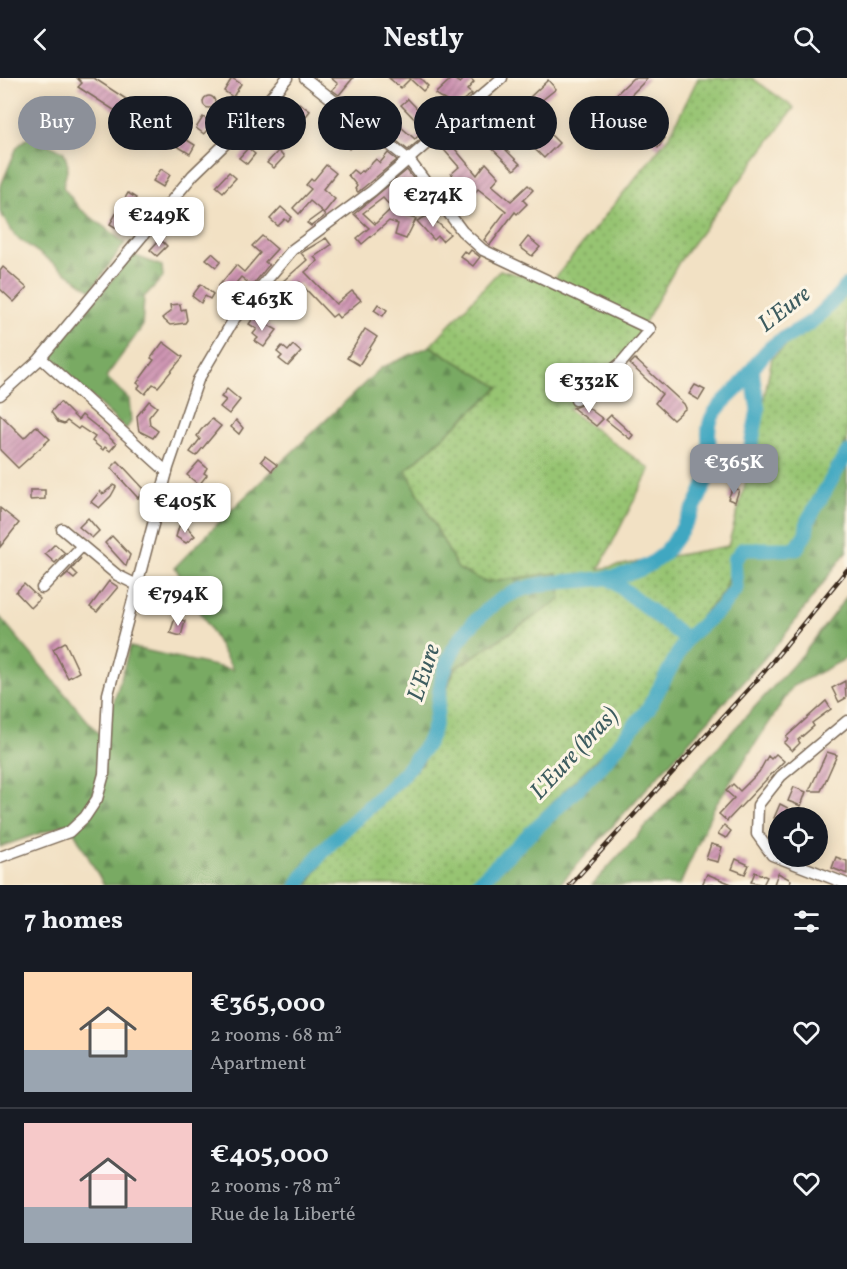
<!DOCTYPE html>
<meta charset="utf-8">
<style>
body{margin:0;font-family:Vollkorn,serif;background:#20242c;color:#f1f3f6;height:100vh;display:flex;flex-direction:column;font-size:22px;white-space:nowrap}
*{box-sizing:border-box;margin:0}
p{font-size:20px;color:#9ea1a6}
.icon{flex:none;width:33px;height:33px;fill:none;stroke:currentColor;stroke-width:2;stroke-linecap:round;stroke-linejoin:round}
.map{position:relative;height:807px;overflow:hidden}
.sheet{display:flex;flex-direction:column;background:#171b24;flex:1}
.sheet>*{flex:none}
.top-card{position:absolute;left:18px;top:18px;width:812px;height:54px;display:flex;gap:12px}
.tools{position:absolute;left:768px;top:729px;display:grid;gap:12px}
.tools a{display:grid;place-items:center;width:60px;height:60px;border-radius:50%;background:#171b24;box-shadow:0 3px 15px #0003;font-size:30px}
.price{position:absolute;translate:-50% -51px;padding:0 14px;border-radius:12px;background:#fff;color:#222;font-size:20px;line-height:39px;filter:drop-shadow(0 2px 3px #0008)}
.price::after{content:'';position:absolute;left:50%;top:36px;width:18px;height:14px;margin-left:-9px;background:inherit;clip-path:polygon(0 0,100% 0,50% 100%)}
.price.selected{background:#8c9099;color:#fff}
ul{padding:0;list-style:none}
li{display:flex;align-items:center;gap:18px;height:150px;padding:0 24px}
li+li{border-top:2px solid #363941}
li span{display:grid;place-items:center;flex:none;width:168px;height:120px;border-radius:0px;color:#555}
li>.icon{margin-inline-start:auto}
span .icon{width:72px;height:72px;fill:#fffc;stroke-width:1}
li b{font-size:26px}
h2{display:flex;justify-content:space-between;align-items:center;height:72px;padding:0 24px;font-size:26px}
.chip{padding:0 21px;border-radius:27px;background:#171b24;box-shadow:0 3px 15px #0003;font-size:21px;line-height:54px}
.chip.selected{background:#8c9099;color:#fff}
header{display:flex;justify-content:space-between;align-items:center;height:78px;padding:0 24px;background:#171b24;font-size:27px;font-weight:700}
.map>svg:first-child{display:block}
</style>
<header><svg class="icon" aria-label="back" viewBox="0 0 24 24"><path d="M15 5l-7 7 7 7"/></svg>Nestly<svg class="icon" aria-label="search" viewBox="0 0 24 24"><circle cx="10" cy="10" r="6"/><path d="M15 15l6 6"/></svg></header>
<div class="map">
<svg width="847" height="807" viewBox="0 0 847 807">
<defs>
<pattern id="green-dots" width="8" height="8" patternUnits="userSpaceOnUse" patternTransform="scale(1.5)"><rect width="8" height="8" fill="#97c472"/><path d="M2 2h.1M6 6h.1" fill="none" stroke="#7c9f5d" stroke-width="1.8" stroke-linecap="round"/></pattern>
<pattern id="forest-firs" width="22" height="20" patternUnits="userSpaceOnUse" patternTransform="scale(1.5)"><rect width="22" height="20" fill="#79aa64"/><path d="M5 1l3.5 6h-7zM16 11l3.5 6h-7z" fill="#648b52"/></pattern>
<pattern id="building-hatch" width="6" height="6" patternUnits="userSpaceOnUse" patternTransform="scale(1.5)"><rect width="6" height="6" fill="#ce94b2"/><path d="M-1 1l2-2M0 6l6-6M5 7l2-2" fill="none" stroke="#a87990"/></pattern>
</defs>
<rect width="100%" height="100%" fill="#fcf5e5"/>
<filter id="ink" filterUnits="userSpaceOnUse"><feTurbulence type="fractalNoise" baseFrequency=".0167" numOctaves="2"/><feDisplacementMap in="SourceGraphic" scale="12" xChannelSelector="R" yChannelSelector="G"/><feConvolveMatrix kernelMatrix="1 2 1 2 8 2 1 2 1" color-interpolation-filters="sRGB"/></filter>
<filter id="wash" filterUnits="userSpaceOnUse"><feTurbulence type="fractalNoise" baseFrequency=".008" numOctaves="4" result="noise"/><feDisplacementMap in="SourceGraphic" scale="24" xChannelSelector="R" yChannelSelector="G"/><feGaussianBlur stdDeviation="1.35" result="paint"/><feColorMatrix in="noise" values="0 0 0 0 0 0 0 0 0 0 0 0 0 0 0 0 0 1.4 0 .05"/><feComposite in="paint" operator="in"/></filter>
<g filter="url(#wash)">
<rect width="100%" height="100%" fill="#f2e1c4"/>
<polygon fill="url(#green-dots)" stroke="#697748" stroke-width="1.5" points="698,0 752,0 794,30 679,184 626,278 568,332 650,391 599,491 728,468 751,385 772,280 847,214 847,361 794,464 735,472 724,513 679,563 634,644 469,807 308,807 332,768 423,685 454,591 561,521 556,495 485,504 458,491 406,392 499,309 430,268 500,192 551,205 670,57"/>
<g fill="url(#forest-firs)" stroke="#5a6a41" stroke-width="1.5">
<polygon points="30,58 64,74 68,88 63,109 79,130 125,165 91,212 15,158 0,134 0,110 17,69"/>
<polygon points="133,177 162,188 163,199 144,219 142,249 106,299 129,321 131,344 126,351 52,282 55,270"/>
<polygon points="430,268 499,309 406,392 458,491 486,504 557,495 561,521 454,591 423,685 332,768 308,807 104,807 69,745 0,769 0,539 103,661 130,569 233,592 175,489 232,431 381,290"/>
<polygon points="847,361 847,473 781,562 559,807 469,807 634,644 679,563 724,513 735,472 794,464"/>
<polygon points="847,518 847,580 793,608 713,731 680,807 592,807 804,575"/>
</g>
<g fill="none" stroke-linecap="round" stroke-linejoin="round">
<g stroke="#41a7c1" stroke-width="15">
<polyline points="710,392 731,388 749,378 758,332 752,293"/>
<polyline points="608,499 686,561"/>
<path d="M298,807C332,750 391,720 426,667C439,647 437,619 443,597C451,565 480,533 507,518C553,492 618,515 660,479C677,464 704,416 709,393C713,376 704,356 712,339C718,327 730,318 739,309C750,296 758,281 770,270C783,259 799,253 812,243C825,233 836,220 847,207"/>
<polyline points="476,807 601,688 648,631 686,561 722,529 736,510 734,482 743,471 796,471 806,455 808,442 847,375"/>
</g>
</g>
<g id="blocks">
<g fill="url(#building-hatch)" fill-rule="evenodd">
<polygon points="77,0 94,0 126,21 117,34 78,9 82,5"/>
<polygon points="232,0 241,6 233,19 224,13"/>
<polygon points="331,0 353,0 339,17 332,12 338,6"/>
<polygon points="389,0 420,0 428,8 423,13 410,1 401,10"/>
<polygon points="452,0 460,5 465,0 470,0 474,4 467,12 472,16 457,26 459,28 408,72 379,49 389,39 415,61 425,52 401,27 408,21 431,45 441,36 437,32 446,23 435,16"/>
<polygon points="633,0 648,0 603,45 595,37"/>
<polygon points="548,2 556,11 536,27 529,20"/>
<circle cx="209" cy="24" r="6"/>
<polygon points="299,25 310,33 300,46 289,38"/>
<polygon points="515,35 521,41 518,45 531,58 541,47 559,65 544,80 507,44"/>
<polygon points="136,39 149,48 143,56 130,48"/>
<polygon points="203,39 212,45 204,56 196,50"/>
<polygon points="328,39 356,63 349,71 325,50 322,46"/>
<polygon points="477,43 520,86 514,92 471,50"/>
<polygon points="658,55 665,60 658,70 651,64"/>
<polygon points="182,59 195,67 190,76 177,68"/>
<polygon points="445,59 477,97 486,85 499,99 492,107 511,123 528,107 533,112 523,122 527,126 517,136 515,134 490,167 484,162 506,133 478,111 464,126 457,119 464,111 451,96 459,89 438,65"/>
<polygon points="248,70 255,76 247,86 239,80"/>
<polygon points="278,73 284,79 274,90 267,85"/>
<polygon points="388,75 397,82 358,114 355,111 357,108 348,97 353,92 358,96 361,93 363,94 376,81 380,85"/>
<polygon points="326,87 336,95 323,111 335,121 324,135 310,123 299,136 293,130 311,111 306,107 311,101 313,103"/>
<polygon points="161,91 170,97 163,109 153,103"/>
<path d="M407,92L421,111L398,136L416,141L406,161L395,157L398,146L389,143L362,166L357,160L369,150L354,136ZM383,120L392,130L375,146L363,135Z"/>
<polygon points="229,94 236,100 223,114 216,108"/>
<polygon points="128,115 136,120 124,141 129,144 123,154 110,146"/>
<polygon points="281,129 292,139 288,144 285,141 278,148 270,141"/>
<polygon points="185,132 192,139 182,150 175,143"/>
<polygon points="322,134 325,138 311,148 307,145"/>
<polygon points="429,137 450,156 442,163 438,158 434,162 417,143"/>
<polygon points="262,158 277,171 265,184 269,187 252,208 241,199 227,216 218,209 236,187 244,194 260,175 252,168"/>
<polygon points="528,159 540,169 532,178 520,169"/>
<polygon points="326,160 331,167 314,179 318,183 305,194 336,226 352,213 361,222 339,240 336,236 332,239 299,204 283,223 274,217 281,205 307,182 301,175"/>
<polygon points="160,161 167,168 157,178 150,172"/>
<polygon points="471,172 480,179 473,188 460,178 464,173 468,176"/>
<polygon points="212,175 221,183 216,189 206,181"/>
<polygon points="3,189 27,210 14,224 0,211 0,193"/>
<polygon points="201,206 213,216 210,221 205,218 201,225 192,218"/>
<polygon points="180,226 181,232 185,231 187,242 185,245 170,247 162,240 171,233 170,227"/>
<polygon points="378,226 387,232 383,238 374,232"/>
<polygon points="254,239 277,252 264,269 255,263 258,260 253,256 257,251 249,246"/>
<polygon points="365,251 377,259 359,287 347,280"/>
<polygon points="163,264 183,279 158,309 153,306 145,316 138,310 140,307 137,305 154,282 151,280"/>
<polygon points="293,267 301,274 288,288 279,281 282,278 277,274 282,268 288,273"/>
<polygon points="635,281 684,326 686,330 673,342 655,325 662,316 630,286"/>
<polygon points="695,307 705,312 699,322 689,316"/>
<polygon points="227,311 240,322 229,336 220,329 226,322 221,319"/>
<polygon points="149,323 157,329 149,339 150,347 158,353 153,360 139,353 138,348 137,338"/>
<polygon points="60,324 78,342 82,337 107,357 116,366 110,373 105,369 103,372 92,363 95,359 80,349 78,351 67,343 64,346 58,344 51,334"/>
<polygon points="583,326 603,341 596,348 573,330"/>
<polygon points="0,336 24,360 36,348 50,361 18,390 0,372"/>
<polygon points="611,337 633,357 630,361 606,342"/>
<polygon points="212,341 221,348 196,378 190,374 200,361 197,358 201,352"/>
<polygon points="236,342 243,350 239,356 231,349"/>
<polygon points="265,378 277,387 272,393 261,383"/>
<polygon points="118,383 145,412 138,420 111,390"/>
<polygon points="199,383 207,390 204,395 207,397 199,407 187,397"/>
<polygon points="114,407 116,409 111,418 99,430 91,424 100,413 103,416"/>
<polygon points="733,409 739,412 735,424 728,421"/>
<polygon points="30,412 45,412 45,421 30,422"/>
<polygon points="193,413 201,420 188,435 180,428"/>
<polygon points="0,430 19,445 0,469"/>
<polygon points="88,440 99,453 92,460 79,449"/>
<polygon points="179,448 187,449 195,458 186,465 176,459"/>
<polygon points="112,458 130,477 126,488 105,465"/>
<polygon points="55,466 65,475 55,485 45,476"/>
<polygon points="81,480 72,491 78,497 74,501 68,496 61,502"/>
<polygon points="175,500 181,508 175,514 168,505"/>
<polygon points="109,503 118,509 97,534 90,529"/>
<polygon points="24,506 40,521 31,530 16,514"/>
<polygon points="175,540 185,543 181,558 170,555"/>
<polygon points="65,564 79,594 68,600 53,571"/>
<polygon points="845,603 846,620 839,624 832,610"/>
<polygon points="826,623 831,631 812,645 814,648 798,662 800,665 792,673 784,665 788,661 786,659"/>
<polygon points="827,674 837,677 821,713 809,713"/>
<polygon points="776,676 784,683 727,743 719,736 734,720 726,713 733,706 740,713 759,694 768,678 771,681"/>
<polygon points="794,709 806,714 801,728 788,723"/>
<polygon points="780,726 788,730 784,740 774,740"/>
<polygon points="724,747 731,753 726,760 718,756"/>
<polygon points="711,766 722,769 718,784 706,781"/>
<polygon points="836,779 847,783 847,796 832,790"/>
<polygon points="736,781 749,787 745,796 732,791"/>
<polygon points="755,794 767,799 763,807 751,804"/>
<polygon points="778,795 791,802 789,807 774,806"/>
<polygon points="707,796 734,807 702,807"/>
</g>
</g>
</g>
<g filter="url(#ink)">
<use href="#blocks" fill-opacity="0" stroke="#7b6a58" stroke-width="1.5"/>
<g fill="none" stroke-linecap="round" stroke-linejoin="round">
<defs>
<g id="minor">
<polyline points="305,0 409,82 462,153 483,172 650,251 621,285 576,322"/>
<polyline points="41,280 167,394"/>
<polyline points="0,317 39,282 193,97 257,35 287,0"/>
<polyline points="62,451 117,497 137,507"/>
<polyline points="42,510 82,468"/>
<polyline points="847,643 781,698 758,727 757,756 772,777 847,806"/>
<polyline points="0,779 69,754 85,739 97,721 104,696 108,616 168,390 198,302 234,241 292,172 372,113 502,0"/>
</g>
</defs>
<use href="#minor" stroke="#7b6a58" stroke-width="13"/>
<use href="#minor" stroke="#fff" stroke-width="10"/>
<defs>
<polyline id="rail" points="570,807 763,595 847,492"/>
</defs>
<use href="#rail" stroke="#3b2a1e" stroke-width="4.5"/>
<use href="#rail" stroke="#fcf5e5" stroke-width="2" stroke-dasharray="7" stroke-linecap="butt"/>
</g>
</g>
<g text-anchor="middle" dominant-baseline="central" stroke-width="6" stroke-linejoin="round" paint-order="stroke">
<g font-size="24" font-style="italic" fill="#3d5c5f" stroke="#fcf5e5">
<text transform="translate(785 232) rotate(-38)">L'Eure</text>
<text transform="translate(425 595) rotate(-72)">L'Eure</text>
<text transform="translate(575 676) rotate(-47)">L'Eure (bras)</text>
</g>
</g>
</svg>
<div class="tools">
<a><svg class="icon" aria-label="locate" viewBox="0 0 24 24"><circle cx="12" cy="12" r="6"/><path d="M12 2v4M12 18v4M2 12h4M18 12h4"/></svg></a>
</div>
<b class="price" style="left:433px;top:150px">€274K</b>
<b class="price" style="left:159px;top:170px">€249K</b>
<b class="price" style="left:262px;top:254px">€463K</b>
<b class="price" style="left:589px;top:336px">€332K</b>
<b class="price selected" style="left:734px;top:417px">€365K</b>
<b class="price" style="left:185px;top:456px">€405K</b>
<b class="price" style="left:178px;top:549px">€794K</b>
<div class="top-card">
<a class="chip selected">Buy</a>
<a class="chip">Rent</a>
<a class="chip">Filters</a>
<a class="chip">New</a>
<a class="chip">Apartment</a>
<a class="chip">House</a>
</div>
</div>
<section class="sheet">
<h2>7 homes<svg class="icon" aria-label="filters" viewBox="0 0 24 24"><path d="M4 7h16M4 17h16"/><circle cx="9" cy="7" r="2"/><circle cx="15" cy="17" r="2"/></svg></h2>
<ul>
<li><span style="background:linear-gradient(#ffd9b3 65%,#9aa5b1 0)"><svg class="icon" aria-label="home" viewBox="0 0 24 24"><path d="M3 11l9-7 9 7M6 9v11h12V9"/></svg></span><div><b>€365,000</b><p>2 rooms · 68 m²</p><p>Apartment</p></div><svg class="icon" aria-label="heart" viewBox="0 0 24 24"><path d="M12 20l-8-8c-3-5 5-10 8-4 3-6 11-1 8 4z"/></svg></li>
<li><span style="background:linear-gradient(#f6c9c9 70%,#9aa5b1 0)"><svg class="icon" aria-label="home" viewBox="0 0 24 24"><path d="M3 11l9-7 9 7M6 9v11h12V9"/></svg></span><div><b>€405,000</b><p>2 rooms · 78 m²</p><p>Rue de la Liberté</p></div><svg class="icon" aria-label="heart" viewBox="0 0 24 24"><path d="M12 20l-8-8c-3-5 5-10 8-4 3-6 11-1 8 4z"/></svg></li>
</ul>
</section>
